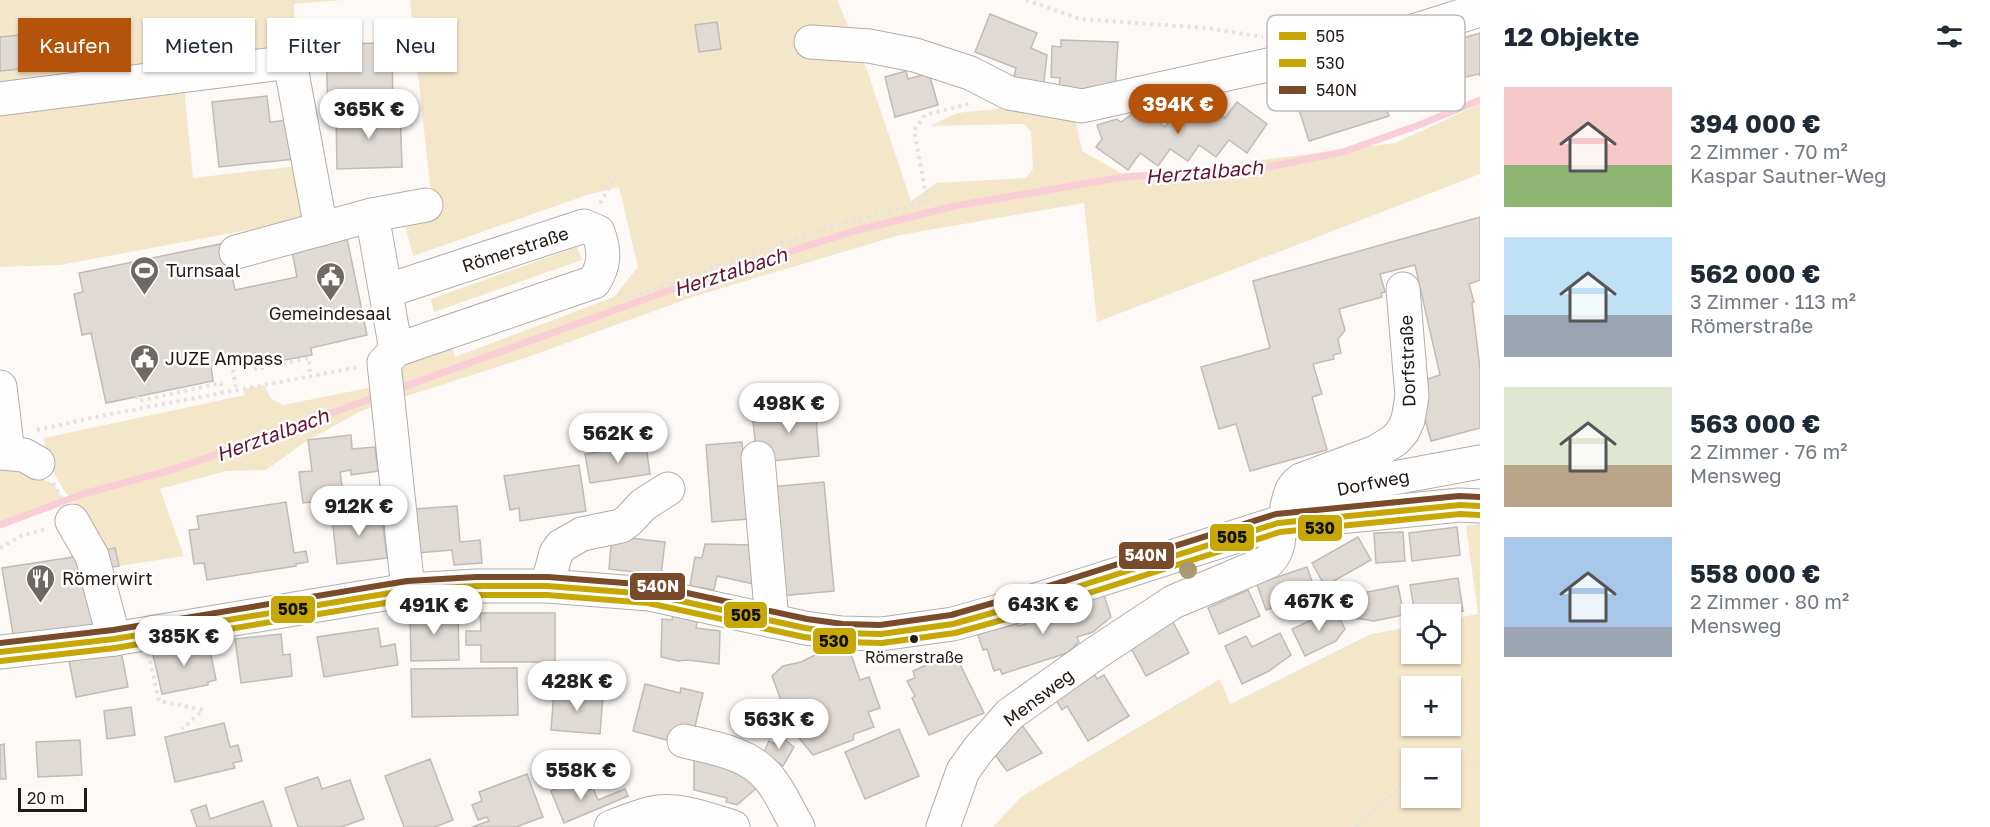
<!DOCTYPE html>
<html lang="de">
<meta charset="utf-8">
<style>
body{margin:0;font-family:"Golos Text",sans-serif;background:#f6f6f7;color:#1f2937;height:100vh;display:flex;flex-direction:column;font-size:22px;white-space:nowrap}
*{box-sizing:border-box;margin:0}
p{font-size:20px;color:#747a83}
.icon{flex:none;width:33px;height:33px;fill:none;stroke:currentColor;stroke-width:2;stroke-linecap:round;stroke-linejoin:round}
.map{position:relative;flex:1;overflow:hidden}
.drawer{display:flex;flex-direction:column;background:#fff;width:510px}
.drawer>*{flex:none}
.top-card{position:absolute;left:18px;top:18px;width:570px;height:54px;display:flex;gap:12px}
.fabs{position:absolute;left:1401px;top:604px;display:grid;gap:12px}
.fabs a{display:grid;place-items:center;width:60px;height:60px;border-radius:0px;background:#fff;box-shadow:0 2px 4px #0004;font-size:30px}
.scale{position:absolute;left:18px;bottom:15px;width:69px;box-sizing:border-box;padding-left:6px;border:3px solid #241a15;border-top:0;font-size:16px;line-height:21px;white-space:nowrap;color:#241a15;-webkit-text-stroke:4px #fff;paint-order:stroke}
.price{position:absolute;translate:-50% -51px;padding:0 14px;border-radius:21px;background:#fff;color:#222;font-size:20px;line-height:39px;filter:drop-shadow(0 2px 3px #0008)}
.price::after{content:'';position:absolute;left:50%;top:36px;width:18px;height:14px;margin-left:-9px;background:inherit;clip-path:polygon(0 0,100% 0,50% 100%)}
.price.active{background:#b45309;color:#fff}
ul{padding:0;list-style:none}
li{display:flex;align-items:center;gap:18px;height:150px;padding:0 24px}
li span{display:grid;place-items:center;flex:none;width:168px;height:120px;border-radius:0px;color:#555}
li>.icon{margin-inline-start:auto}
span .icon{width:72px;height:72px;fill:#fffc;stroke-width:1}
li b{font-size:26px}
h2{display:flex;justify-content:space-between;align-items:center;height:72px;padding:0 24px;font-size:26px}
.pill{padding:0 21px;border-radius:0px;background:#fff;box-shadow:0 2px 4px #0004;font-size:21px;line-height:54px}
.pill.active{background:#b45309;color:#fff}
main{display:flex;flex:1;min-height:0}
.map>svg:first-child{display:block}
</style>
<main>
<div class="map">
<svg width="1480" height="827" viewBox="0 0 1480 827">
<rect width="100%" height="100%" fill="#fdf9f7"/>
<g fill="#f3e6c9" fill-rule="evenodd">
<polygon points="0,0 343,0 294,4 295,51 182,66 193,178 298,166 307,219 60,265 0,267"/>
<polygon points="410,0 837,0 867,70 911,201 936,183 1026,178 1033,169 1031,131 1023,124 930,126 957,113 1023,106 1075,118 1082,151 1128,177 1395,143 1480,104 1480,174 1097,322 1084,203 900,235 695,296 528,357 363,410 308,440 266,470 226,471 160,489 184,556 119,566 115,548 99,551 80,508 65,492 47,461 44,438 245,395 243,389 265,385 270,398 283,405 383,385 396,361 450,343 455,357 614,297 638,267 619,187 587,195 413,256 404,221 433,213"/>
<polygon points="577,247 582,260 434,312 431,299"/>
<polygon points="0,463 54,484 63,501 0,525"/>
<path d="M1480,524V827H993L1021,797L1220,679L1230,704L1371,634L1411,627L1412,654H1450L1451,619L1478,614L1466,526ZM1412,687H1450V726H1412ZM1412,759H1450V798H1412Z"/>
</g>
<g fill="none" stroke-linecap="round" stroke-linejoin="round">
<g stroke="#f9ced7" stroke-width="7">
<polyline points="395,390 670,290 854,231 955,206 1123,177 1268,167 1343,152 1419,125 1480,100"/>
<polyline points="0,525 83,494 178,468 379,396"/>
</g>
</g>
<g fill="#e0dad5" stroke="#c1bbb7" stroke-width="1.5">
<polygon points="990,14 1037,33 1031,48 1047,55 1043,90 1013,81 1016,68 975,52"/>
<polygon points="717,22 721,49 699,52 695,25"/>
<polygon points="52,32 54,54 47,55 48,66 0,71 0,37"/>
<polygon points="1480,33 1480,76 1479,74 1460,78 1449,42"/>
<polygon points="1061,40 1118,42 1115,91 1059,88 1060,78 1051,77 1052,46 1061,47"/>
<polygon points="392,43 393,112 328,113 326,44"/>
<polygon points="1374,69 1389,116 1309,141 1294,94"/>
<polygon points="906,71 908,79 929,73 938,105 895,117 885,77"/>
<polygon points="267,96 270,122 290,120 295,159 219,167 212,102"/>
<polygon points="1237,102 1267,124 1247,153 1229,140 1216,157 1199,145 1188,161 1170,149 1158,166 1140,153 1128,170 1096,147 1102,139 1097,125 1117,119 1121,122 1132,114 1137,114 1145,118 1148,114 1165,127 1177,110 1195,123 1208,105 1225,118"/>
<polygon points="393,105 400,105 402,167 337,169 336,113 393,112"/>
<polygon points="1480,217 1480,280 1469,284 1474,302 1472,303 1480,369 1480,428 1431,441 1415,383 1440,375 1415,265 1380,274 1385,292 1381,293 1382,297 1339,309 1345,330 1338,339 1341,353 1333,355 1334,359 1313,364 1322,394 1312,397 1327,450 1250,471 1236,424 1219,429 1201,367 1270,348 1253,281"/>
<polygon points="345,229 367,335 311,348 312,355 258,365 256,356 211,366 213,381 106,403 91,333 82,335 74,294 83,292 79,273 225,243 235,290 297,277 290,241"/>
<polygon points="815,406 819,456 772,461 770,447 756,449 753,422 767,420 766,411"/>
<polygon points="351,435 352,449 375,447 378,471 351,475 351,470 340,472 343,493 321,496 321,501 303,503 299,472 312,471 308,440"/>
<polygon points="742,442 748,519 712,522 706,445"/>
<polygon points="646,445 650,474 590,483 585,454"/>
<polygon points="579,465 586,511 520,521 519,508 510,510 504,476"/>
<polygon points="824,482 834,591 780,596 770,487"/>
<polygon points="286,502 294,553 306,551 308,562 296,564 296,566 207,580 204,563 194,564 189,530 199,529 197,516"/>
<polygon points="457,506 460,542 480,540 482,563 454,565 452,550 417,553 414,509"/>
<polygon points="381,510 387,558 337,564 332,516"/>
<polygon points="1457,527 1460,555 1412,561 1409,533"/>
<polygon points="1403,532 1405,561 1376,563 1374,533"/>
<polygon points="612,536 665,542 661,575 609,569"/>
<polygon points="1358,537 1371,560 1325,586 1312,563"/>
<polygon points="705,544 754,545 758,585 717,576 714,590 690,586 695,557 702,558"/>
<polygon points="115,548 119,566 103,569 99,551"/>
<polygon points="86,555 98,626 14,640 2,568"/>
<polygon points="1307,567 1316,593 1266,610 1257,584"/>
<polygon points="1458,578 1463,611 1431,615 1414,609 1410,585"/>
<polygon points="1398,586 1404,615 1374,621 1356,618 1352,595"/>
<polygon points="1248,590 1260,616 1219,634 1208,608"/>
<polygon points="1104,595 1111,617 1093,632 1077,637 1079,642 1067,653 1002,674 1000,669 994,671 987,649 983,650 978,635 1016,620 1018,626 1026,624 1024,620"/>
<polygon points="1335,609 1345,629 1336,641 1305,656 1292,629"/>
<polygon points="458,611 459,660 411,661 410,612"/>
<polygon points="480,613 555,613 555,662 481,662 481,645 466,645 466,631 481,631"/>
<polygon points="673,615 697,622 696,628 720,631 719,664 688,660 678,661 661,657 662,619 672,620"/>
<polygon points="1170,616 1189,653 1146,676 1126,639"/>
<polygon points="378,628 381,647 395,644 398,665 324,677 317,637"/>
<polygon points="1280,633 1291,655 1269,671 1242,684 1225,646 1246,636 1252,647"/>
<polygon points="281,634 283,655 290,654 292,676 241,683 235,639"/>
<polygon points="199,640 201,651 210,650 216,680 208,682 208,685 162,694 152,650"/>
<polygon points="120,646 128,687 76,697 68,655"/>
<polygon points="848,646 860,680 869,677 880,708 868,712 874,727 854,734 853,740 813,755 791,728 772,676 783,666 801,662 823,651"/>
<polygon points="961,654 964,659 959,662 984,713 929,735 912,698 915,696 907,681 915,678 913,671 946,656 949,659"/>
<polygon points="517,668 518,715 412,717 411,669"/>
<polygon points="1094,673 1097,679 1104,675 1129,716 1088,741 1067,706 1062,710 1054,697"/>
<polygon points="645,684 680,693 681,688 703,693 693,735 674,742 633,731"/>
<polygon points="554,691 603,695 600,734 551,730"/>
<polygon points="131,707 135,735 107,739 104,711"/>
<polygon points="1019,721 1042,753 1007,771 987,744"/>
<polygon points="224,723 230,747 238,745 242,761 233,763 235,768 175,782 165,737"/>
<polygon points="899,729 919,776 865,799 845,752"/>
<polygon points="780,736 794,747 783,766 764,752 769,741 774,744"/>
<polygon points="80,740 82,775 38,777 36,742"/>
<polygon points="4,744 6,779 0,779 0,745"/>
<polygon points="694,758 757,777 759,786 737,805 726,802 727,798 694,790"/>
<polygon points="430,759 453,820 435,827 404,827 385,776"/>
<polygon points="527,774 543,817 516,827 472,827 489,821 487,817 478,820 472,805 482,801 479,792"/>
<polygon points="318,777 322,789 350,780 364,819 341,827 298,827 285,788"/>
<polygon points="574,781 578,794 593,788 598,800 625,789 628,796 564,823 551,791"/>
<polygon points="263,801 272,827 197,827 191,810 206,805 210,819"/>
</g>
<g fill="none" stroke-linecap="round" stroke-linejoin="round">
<defs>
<g id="minor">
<polyline points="811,42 869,46 915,55 970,73 1009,93 1082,106 1391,38 1480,10"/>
<polyline points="0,99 290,62 321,229"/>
<polyline points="372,215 396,350"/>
<polyline points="236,252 372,215 426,205"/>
<path d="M386,291L584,226L598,232C605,251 605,265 594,282L396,350L384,363L408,590"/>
<polyline points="0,387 8,453"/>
<polyline points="0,453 24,455 38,463"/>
<polyline points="758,458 772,621"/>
<polyline points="1310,496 1318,492 1480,462"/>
<path d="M1287,506C1290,495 1291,487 1301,480L1376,452L1395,440L1403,431L1408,420L1412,396L1403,289"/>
<polyline points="72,521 92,556 114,639"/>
<polyline points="547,586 556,553 561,546 582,534 621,526 628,521 643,505 668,489"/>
<polyline points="0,652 114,639 408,590 476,586 547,586 649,594 805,628 842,633 881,634 953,624 1017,606 1278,523 1460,505 1480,506"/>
<path d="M684,741C714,748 749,753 769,778C781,792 788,811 798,827"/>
<path d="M611,827C626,822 642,814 657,812C681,809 710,820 733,827"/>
<path d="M943,827L963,771L978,750L1010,714L1096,653L1173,602L1268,562C1279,551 1280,538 1278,523"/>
</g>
</defs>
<use href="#minor" stroke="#b3ada9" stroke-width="35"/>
<g stroke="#e4e3e2" stroke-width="4" stroke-dasharray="3 4.5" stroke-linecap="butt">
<polyline points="1026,0 1080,19 1207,28 1263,37"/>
<polyline points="600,203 616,176"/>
<polyline points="618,294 627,297 634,296 829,227 927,201 914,130 925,115 968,104"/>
<polyline points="232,362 236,390"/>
<polyline points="232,363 254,359 256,369 309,358 310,376"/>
<polyline points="137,396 138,401 221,383 222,393"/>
<polyline points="37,430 100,416 359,367"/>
<polyline points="53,483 62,498"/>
<polyline points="0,548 21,536 46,529"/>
<polyline points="150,661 159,701 203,710 182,729"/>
<polyline points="1450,768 1480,761"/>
<polyline points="1356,827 1407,779 1412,778"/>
</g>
<use href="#minor" stroke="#fffefe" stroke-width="33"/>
<defs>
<polyline id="bus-1" points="0,652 114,639 408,590 476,586 547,586 649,594 805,628 842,633 881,634 953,624 1017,606 1278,523 1460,505 1480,506"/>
<polyline id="bus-2" points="1,661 115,648 409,599 476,595 547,595 648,603 804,637 842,642 882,643 955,633 1020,615 1280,532 1460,514 1480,515"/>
<polyline id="bus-3" points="0,643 113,630 407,581 476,577 548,577 650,585 807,619 843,624 880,625 951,615 1014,597 1276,514 1459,496 1480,497"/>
</defs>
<use href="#bus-1" stroke="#fff" stroke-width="10"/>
<use href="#bus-2" stroke="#fff" stroke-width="10"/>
<use href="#bus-3" stroke="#fff" stroke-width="10"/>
<use href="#bus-1" stroke="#c6a705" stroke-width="6"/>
<use href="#bus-2" stroke="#c6a705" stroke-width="6"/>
<use href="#bus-3" stroke="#7a4b2a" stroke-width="6"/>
</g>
<circle fill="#a8996f" cx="1188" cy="570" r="9"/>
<defs>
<symbol id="stadium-pin" viewBox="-11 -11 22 30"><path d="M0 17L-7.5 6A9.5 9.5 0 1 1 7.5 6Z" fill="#706864" stroke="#fff"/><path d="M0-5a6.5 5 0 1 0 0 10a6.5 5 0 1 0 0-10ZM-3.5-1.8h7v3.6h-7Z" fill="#fff"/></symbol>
<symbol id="civic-pin" viewBox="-11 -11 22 30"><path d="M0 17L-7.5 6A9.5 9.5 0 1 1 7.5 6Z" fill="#706864" stroke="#fff"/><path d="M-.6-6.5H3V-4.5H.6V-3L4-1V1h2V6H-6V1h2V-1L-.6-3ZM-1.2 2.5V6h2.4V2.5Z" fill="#fff"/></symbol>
<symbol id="restaurant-pin" viewBox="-11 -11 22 30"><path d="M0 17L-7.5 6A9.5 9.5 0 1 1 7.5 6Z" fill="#706864" stroke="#fff"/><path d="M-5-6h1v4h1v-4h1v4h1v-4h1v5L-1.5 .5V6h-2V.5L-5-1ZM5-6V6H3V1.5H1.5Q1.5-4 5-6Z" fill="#fff"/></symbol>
</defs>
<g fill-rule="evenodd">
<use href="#stadium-pin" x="128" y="254" width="33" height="45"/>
<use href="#civic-pin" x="314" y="260" width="33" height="45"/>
<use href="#civic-pin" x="128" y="342" width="33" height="45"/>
<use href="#restaurant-pin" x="24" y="562" width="33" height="45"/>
</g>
<circle fill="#241a15" stroke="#fff" stroke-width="2" cx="914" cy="639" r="5"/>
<g text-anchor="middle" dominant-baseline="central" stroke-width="5" stroke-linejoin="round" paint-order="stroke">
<g font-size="16" fill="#241a15" stroke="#fff">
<text x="914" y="657">Römerstraße</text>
</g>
<g font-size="18" fill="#241a15" stroke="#fff">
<text transform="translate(515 249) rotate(-18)">Römerstraße</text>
<text transform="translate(1407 361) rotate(-92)">Dorfstraße</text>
<text transform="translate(1373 482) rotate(-11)">Dorfweg</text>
<text transform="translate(1038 697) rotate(-37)">Mensweg</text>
</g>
<g font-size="18" fill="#241a15" stroke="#fff" text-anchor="start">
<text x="166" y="270">Turnsaal</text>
<text x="330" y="313" text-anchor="middle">Gemeindesaal</text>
<text x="165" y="358">JUZE Ampass</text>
<text x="62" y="578">Römerwirt</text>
</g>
<g font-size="20" font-style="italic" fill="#651331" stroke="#fff">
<text transform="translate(1204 171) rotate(-5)">Herztalbach</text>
<text transform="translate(730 271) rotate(-18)">Herztalbach</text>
<text transform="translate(272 434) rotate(-20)">Herztalbach</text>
</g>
</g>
<rect x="1267" y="15" width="198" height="96" rx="9" fill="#fff" stroke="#bdbab9" stroke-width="1.5"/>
<rect x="1279" y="32" width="27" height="8" fill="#c6a705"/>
<rect x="1279" y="59" width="27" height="8" fill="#c6a705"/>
<rect x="1279" y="86" width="27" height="8" fill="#7a4b2a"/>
<g font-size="16" fill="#241a15">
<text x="1316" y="42">505</text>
<text x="1316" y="69">530</text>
<text x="1316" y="96">540N</text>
</g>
<g stroke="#fff" stroke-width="2">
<rect x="1297" y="514" width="46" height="28" rx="6" fill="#c6a705"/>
<rect x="1209" y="523" width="46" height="29" rx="6" fill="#c6a705"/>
<rect x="1118" y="541" width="57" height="29" rx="6" fill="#7a4b2a"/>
<rect x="629" y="572" width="57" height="29" rx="6" fill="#7a4b2a"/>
<rect x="270" y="595" width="46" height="29" rx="6" fill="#c6a705"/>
<rect x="723" y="601" width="45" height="28" rx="6" fill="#c6a705"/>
<rect x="812" y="627" width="45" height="28" rx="6" fill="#c6a705"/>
</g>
<g font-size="16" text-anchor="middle" font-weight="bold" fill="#fff">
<text x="1146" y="561">540N</text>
<text x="658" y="592">540N</text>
</g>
<g font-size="16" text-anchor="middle" font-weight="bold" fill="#111">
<text x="1320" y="534">530</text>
<text x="1232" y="543">505</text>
<text x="293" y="615">505</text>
<text x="746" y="621">505</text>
<text x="834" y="647">530</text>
</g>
</svg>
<div class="fabs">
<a><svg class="icon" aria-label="locate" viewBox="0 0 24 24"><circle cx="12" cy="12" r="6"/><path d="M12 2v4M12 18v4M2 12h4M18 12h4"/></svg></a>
<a>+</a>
<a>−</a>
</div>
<div class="scale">20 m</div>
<b class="price active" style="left:1178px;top:135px">394K €</b>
<b class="price" style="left:369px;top:140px">365K €</b>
<b class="price" style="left:789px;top:434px">498K €</b>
<b class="price" style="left:618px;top:464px">562K €</b>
<b class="price" style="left:359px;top:537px">912K €</b>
<b class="price" style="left:1319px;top:632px">467K €</b>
<b class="price" style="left:1043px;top:635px">643K €</b>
<b class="price" style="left:434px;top:636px">491K €</b>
<b class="price" style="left:184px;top:667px">385K €</b>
<b class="price" style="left:577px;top:712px">428K €</b>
<b class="price" style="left:779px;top:750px">563K €</b>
<b class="price" style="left:581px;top:801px">558K €</b>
<div class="top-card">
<a class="pill active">Kaufen</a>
<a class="pill">Mieten</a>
<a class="pill">Filter</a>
<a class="pill">Neu</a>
</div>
</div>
<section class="drawer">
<h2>12 Objekte<svg class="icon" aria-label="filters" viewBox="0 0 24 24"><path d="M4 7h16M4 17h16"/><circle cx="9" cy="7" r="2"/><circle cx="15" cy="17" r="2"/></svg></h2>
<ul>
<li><span style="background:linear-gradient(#f6c9c9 65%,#8fb573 0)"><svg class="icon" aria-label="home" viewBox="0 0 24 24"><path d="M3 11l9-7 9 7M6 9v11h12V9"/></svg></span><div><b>394 000 €</b><p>2 Zimmer · 70 m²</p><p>Kaspar Sautner-Weg</p></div></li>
<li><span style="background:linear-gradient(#bfe0f5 65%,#9aa5b1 0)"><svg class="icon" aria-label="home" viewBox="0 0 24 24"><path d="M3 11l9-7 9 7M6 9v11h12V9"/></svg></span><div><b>562 000 €</b><p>3 Zimmer · 113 m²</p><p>Römerstraße</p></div></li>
<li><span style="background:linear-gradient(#dfe7d0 65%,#b9a48a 0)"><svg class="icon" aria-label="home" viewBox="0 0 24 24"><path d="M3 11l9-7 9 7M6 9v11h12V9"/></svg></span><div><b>563 000 €</b><p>2 Zimmer · 76 m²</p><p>Mensweg</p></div></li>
<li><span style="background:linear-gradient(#a9c7e8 75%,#9aa5b1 0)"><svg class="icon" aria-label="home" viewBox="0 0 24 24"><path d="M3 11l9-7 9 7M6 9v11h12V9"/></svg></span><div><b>558 000 €</b><p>2 Zimmer · 80 m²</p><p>Mensweg</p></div></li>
</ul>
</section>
</main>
